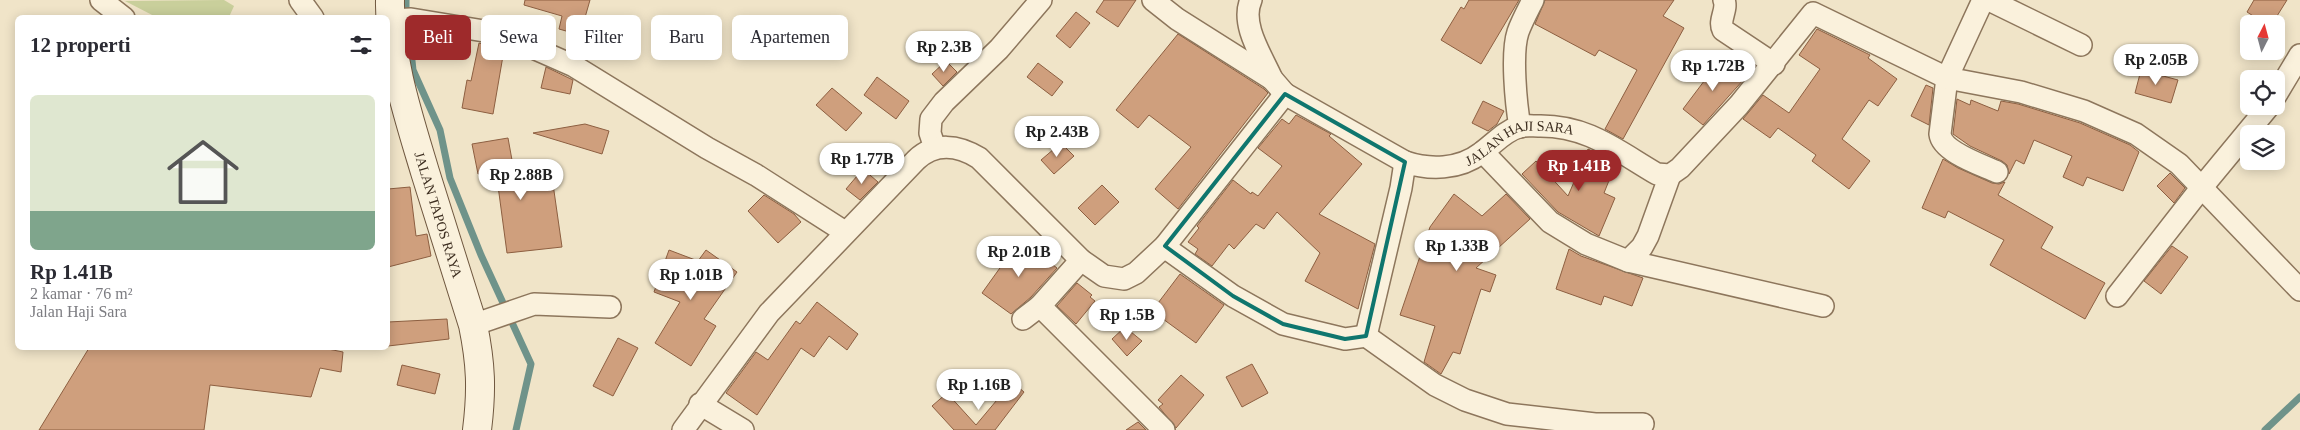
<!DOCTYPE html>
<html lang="id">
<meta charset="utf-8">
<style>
body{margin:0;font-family:"Times New Roman",serif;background:#f2f2f3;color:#2b2b33;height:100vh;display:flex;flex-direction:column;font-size:19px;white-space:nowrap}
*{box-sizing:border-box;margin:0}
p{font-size:16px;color:#7c7c81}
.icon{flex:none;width:28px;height:28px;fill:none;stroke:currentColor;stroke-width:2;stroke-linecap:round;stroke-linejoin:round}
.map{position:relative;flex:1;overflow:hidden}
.details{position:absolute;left:15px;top:15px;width:375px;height:335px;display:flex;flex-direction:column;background:#fff;border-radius:8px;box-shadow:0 2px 12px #0003}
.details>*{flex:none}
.top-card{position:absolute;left:405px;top:15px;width:475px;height:45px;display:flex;gap:10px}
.needle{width:32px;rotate:6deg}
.buttons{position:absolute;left:2240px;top:15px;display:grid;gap:10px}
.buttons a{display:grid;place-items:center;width:45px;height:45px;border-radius:8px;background:#fff;box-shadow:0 2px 12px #0003;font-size:25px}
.price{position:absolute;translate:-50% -42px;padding:0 11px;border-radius:18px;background:#fff;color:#222;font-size:16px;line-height:32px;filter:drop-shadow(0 1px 2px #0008)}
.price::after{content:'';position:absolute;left:50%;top:30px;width:15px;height:11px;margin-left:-8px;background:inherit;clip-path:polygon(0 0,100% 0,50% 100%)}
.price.on{background:#9e2a2b;color:#fff}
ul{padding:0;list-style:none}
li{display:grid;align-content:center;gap:10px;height:265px;padding:0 15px}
li span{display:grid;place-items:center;height:155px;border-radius:8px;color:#555}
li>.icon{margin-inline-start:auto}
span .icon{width:90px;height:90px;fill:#fffc;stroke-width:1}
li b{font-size:21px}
h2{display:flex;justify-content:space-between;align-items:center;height:60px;padding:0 15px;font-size:21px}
.pill{padding:0 18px;border-radius:8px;background:#fff;box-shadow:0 2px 12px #0003;font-size:18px;line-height:45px}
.pill.on{background:#9e2a2b;color:#fff}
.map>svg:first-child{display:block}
</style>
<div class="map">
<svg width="2300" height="430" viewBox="0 0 2300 430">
<rect width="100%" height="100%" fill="#f0e4c8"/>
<polygon fill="#c9cf9b" points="224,0 234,6 229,17 156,17 125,1"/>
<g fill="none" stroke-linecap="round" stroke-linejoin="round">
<g stroke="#6f938a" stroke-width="7">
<polyline points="406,0 406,10"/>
<polyline points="409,32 413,70 440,130 450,178 481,255 531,364 516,430"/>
<polyline points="2265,430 2300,397"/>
</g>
</g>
<g fill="#cf9f7d" stroke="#8d5f41">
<polygon points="525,0 590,0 580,35 559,29 562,16 524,5"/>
<polygon points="1104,0 1136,0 1118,27 1096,12"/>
<polygon points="1469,0 1519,0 1481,64 1441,40 1461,7 1464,9"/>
<polygon points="1545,0 1674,0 1663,16 1684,28 1623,139 1605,129 1637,70 1599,50 1595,56 1535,24"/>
<polygon points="2254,0 2287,0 2272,24 2266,24 2247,12"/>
<polygon points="1076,12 1090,23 1070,48 1056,36"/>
<polygon points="1817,29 1870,55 1868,58 1897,79 1878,106 1869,100 1842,139 1870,161 1849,189 1812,161 1816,155 1778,128 1770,138 1743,119 1763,95 1789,113 1820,69 1799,55"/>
<polygon points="1178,34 1264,89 1268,93 1178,209 1155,189 1191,147 1149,115 1138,128 1116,110"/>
<polygon points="479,43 504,50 493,114 462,108 467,80 471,81"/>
<polygon points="1720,60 1745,78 1703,125 1683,109"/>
<polygon points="946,61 957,72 943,86 932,74"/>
<polygon points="1038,63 1063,82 1052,96 1027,77"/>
<polygon points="546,67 573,80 570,94 541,88"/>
<polygon points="2141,70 2178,80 2171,103 2135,93"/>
<polygon points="877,77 909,101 896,119 864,95"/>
<polygon points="1926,85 1933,88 1929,125 1911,116"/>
<polygon points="832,88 862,113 846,131 816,105"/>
<polygon points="1957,99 1970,105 1971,100 1998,111 2001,101 2018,104 2080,123 2130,145 2139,152 2123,191 2087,177 2083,186 2063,177 2072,156 2034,140 2024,164 2016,160 2009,174 2007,165 2002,161 1970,146 1953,134"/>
<polygon points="1483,101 1504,111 1497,124 1488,131 1472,123"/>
<polygon points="1296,115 1331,134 1329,136 1362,164 1319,214 1375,244 1358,309 1305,281 1320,253 1277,212 1264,229 1256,224 1234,249 1229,244 1212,266 1195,254 1198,249 1188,242 1199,228 1197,226 1233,180 1251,194 1252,192 1258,196 1282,166 1258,148 1282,119 1289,124"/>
<polygon points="585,124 609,131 602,154 533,133"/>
<polygon points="508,138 516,182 552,177 562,247 507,253 496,171 478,174 472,144"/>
<polygon points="1061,143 1074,156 1054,174 1041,160"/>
<polygon points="1588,149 1616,163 1604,193 1615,198 1599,236 1558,212 1522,174 1536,161 1568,196"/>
<polygon points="1943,159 1958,168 1992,183 1999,184 2005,182 1998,195 2053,227 2041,248 2105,283 2085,319 1990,265 2004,240 1948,211 1945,218 1922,208"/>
<polygon points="863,169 878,182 860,200 846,189"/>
<polygon points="2170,173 2185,188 2174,203 2157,186"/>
<polygon points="1102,185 1119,202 1095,225 1078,208"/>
<polygon points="410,187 416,236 427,234 431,256 388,267 388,189"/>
<polygon points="1454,194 1482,216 1506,194 1530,219 1476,268 1496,275 1490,292 1481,289 1460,354 1453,352 1441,374 1424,362 1435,326 1400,315 1430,227"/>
<polygon points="764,195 794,214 801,222 778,243 748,211"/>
<polygon points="1020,240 1057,268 1031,297 1011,314 982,293"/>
<polygon points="2172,246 2188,257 2161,294 2144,281"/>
<polygon points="1569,249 1581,256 1643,278 1632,306 1604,296 1601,305 1556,289"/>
<polygon points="669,250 698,261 706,250 737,272 704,319 716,326 691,366 655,343 680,302 654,292"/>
<polygon points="1180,274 1224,305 1196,343 1152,311"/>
<polygon points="1077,283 1092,295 1090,297 1095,301 1076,324 1057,306"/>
<polygon points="817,302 858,334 847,350 829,336 814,357 801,348 757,415 726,393 756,352 768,360 796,321 800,324"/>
<polygon points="447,319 449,339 388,346 388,322"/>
<polygon points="1125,327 1142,341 1127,356 1112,339"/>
<polygon points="618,338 638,348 613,396 593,386"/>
<polygon points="89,348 323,348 343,352 341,372 320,368 311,397 210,385 204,430 39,430"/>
<polygon points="1252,364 1268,393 1242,407 1226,377"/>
<polygon points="402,365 440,374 435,394 397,385"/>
<polygon points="1181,375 1204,395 1176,428 1159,407 1163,404 1158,400"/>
<polygon points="1012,382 1024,392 995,430 954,430 932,406 947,393 976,425"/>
<polygon points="1138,422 1146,430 1126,430"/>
</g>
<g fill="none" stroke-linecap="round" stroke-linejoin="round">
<defs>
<g id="street">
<polyline points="101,0 124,18"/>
<polyline points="300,0 313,18"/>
<polyline points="1153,0 1177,19 1272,79 1285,94"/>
<path d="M1251,0C1240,24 1262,56 1272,79"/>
<path d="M1724,0C1728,10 1718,20 1723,30L1774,64"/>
<path d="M1983,0L1947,78L1940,134C1942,152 1982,165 1997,172"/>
<polyline points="1989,0 2081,45"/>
<polyline points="390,20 411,19 484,31 515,40 574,66 707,148 756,175 845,232"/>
<polyline points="2276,95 2300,55"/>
<path d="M1520,127C1516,104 1511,53 1518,32C1522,21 1528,10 1533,0"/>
<polyline points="935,148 930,133 931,119 944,102 999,49 1041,0"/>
<polyline points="1483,152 1550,222 1586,244 1628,261 1642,247 1648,236 1670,175"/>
<polyline points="1165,246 1170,251 1233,296 1283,324 1345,339 1366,336"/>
<polyline points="1628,261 1823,306"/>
<polyline points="2117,296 2202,187 2269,106"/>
<polyline points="1040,306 1164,430"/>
<polyline points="1023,319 1040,306 1081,260"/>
<polyline points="473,325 534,304 610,307"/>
<path id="s1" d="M1366,336L1401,188L1405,162C1429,170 1459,170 1481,153C1494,144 1504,131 1519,127C1525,125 1532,126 1538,126C1587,125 1616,150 1657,174L1670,175L1680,168L1739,105L1813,13L1947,78L2021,92L2084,111L2136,134L2179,164L2300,290"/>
<polyline points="1366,336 1435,385 1465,400 1507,414 1595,424 1643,424"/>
<polyline points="700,404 743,430"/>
<path d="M683,430L769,313L916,160C935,142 958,145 979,158L1081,260L1104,276L1124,279L1136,273L1165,246L1285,94L1405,162"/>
</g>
<g id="secondary">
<path id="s2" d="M390,0C389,59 408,115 425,172C441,223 457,274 473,325C481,364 482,390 477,430"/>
</g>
</defs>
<use href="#street" stroke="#8d765c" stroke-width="24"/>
<use href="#secondary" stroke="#6f573f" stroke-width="30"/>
<use href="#street" stroke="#faf1dc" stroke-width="21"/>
<use href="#secondary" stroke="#faf1dc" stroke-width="28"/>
</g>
<path fill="none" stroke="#0f766e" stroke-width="4" stroke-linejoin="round" d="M1285,94L1405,162L1366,336L1345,339L1283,324L1233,296L1165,246Z"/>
<g text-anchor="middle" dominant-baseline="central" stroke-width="4.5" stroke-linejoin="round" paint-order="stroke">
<g font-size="14" fill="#3d2e20" stroke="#f7eed8">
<text stroke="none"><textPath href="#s1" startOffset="300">JALAN HAJI SARA</textPath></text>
<text stroke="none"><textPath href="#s2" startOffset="221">JALAN TAPOS RAYA</textPath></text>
</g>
</g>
</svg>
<div class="buttons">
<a><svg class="needle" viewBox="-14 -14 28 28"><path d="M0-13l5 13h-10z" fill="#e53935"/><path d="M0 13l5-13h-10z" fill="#7c7c81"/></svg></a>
<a><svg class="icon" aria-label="locate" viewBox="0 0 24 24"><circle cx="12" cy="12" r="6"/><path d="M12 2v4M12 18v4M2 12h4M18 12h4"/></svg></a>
<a><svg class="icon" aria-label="layers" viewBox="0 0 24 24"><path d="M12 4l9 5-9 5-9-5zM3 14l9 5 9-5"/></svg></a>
</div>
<b class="price" style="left:944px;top:73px">Rp 2.3B</b>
<b class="price" style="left:2156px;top:86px">Rp 2.05B</b>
<b class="price" style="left:1713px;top:92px">Rp 1.72B</b>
<b class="price" style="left:1057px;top:158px">Rp 2.43B</b>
<b class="price" style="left:862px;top:185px">Rp 1.77B</b>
<b class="price on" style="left:1579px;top:192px">Rp 1.41B</b>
<b class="price" style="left:521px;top:201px">Rp 2.88B</b>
<b class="price" style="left:1457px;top:272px">Rp 1.33B</b>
<b class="price" style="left:1019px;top:278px">Rp 2.01B</b>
<b class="price" style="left:691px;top:301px">Rp 1.01B</b>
<b class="price" style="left:1127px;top:341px">Rp 1.5B</b>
<b class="price" style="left:979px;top:411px">Rp 1.16B</b>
<div class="top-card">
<a class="pill on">Beli</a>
<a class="pill">Sewa</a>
<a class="pill">Filter</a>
<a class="pill">Baru</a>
<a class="pill">Apartemen</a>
</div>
<section class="details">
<h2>12 properti<svg class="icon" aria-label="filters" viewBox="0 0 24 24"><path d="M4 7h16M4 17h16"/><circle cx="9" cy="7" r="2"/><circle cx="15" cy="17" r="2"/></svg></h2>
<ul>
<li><span style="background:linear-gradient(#dfe7d0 75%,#7fa58c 0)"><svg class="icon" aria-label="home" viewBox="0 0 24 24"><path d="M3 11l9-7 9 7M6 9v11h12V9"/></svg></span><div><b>Rp 1.41B</b><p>2 kamar · 76 m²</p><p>Jalan Haji Sara</p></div></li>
</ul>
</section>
</div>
